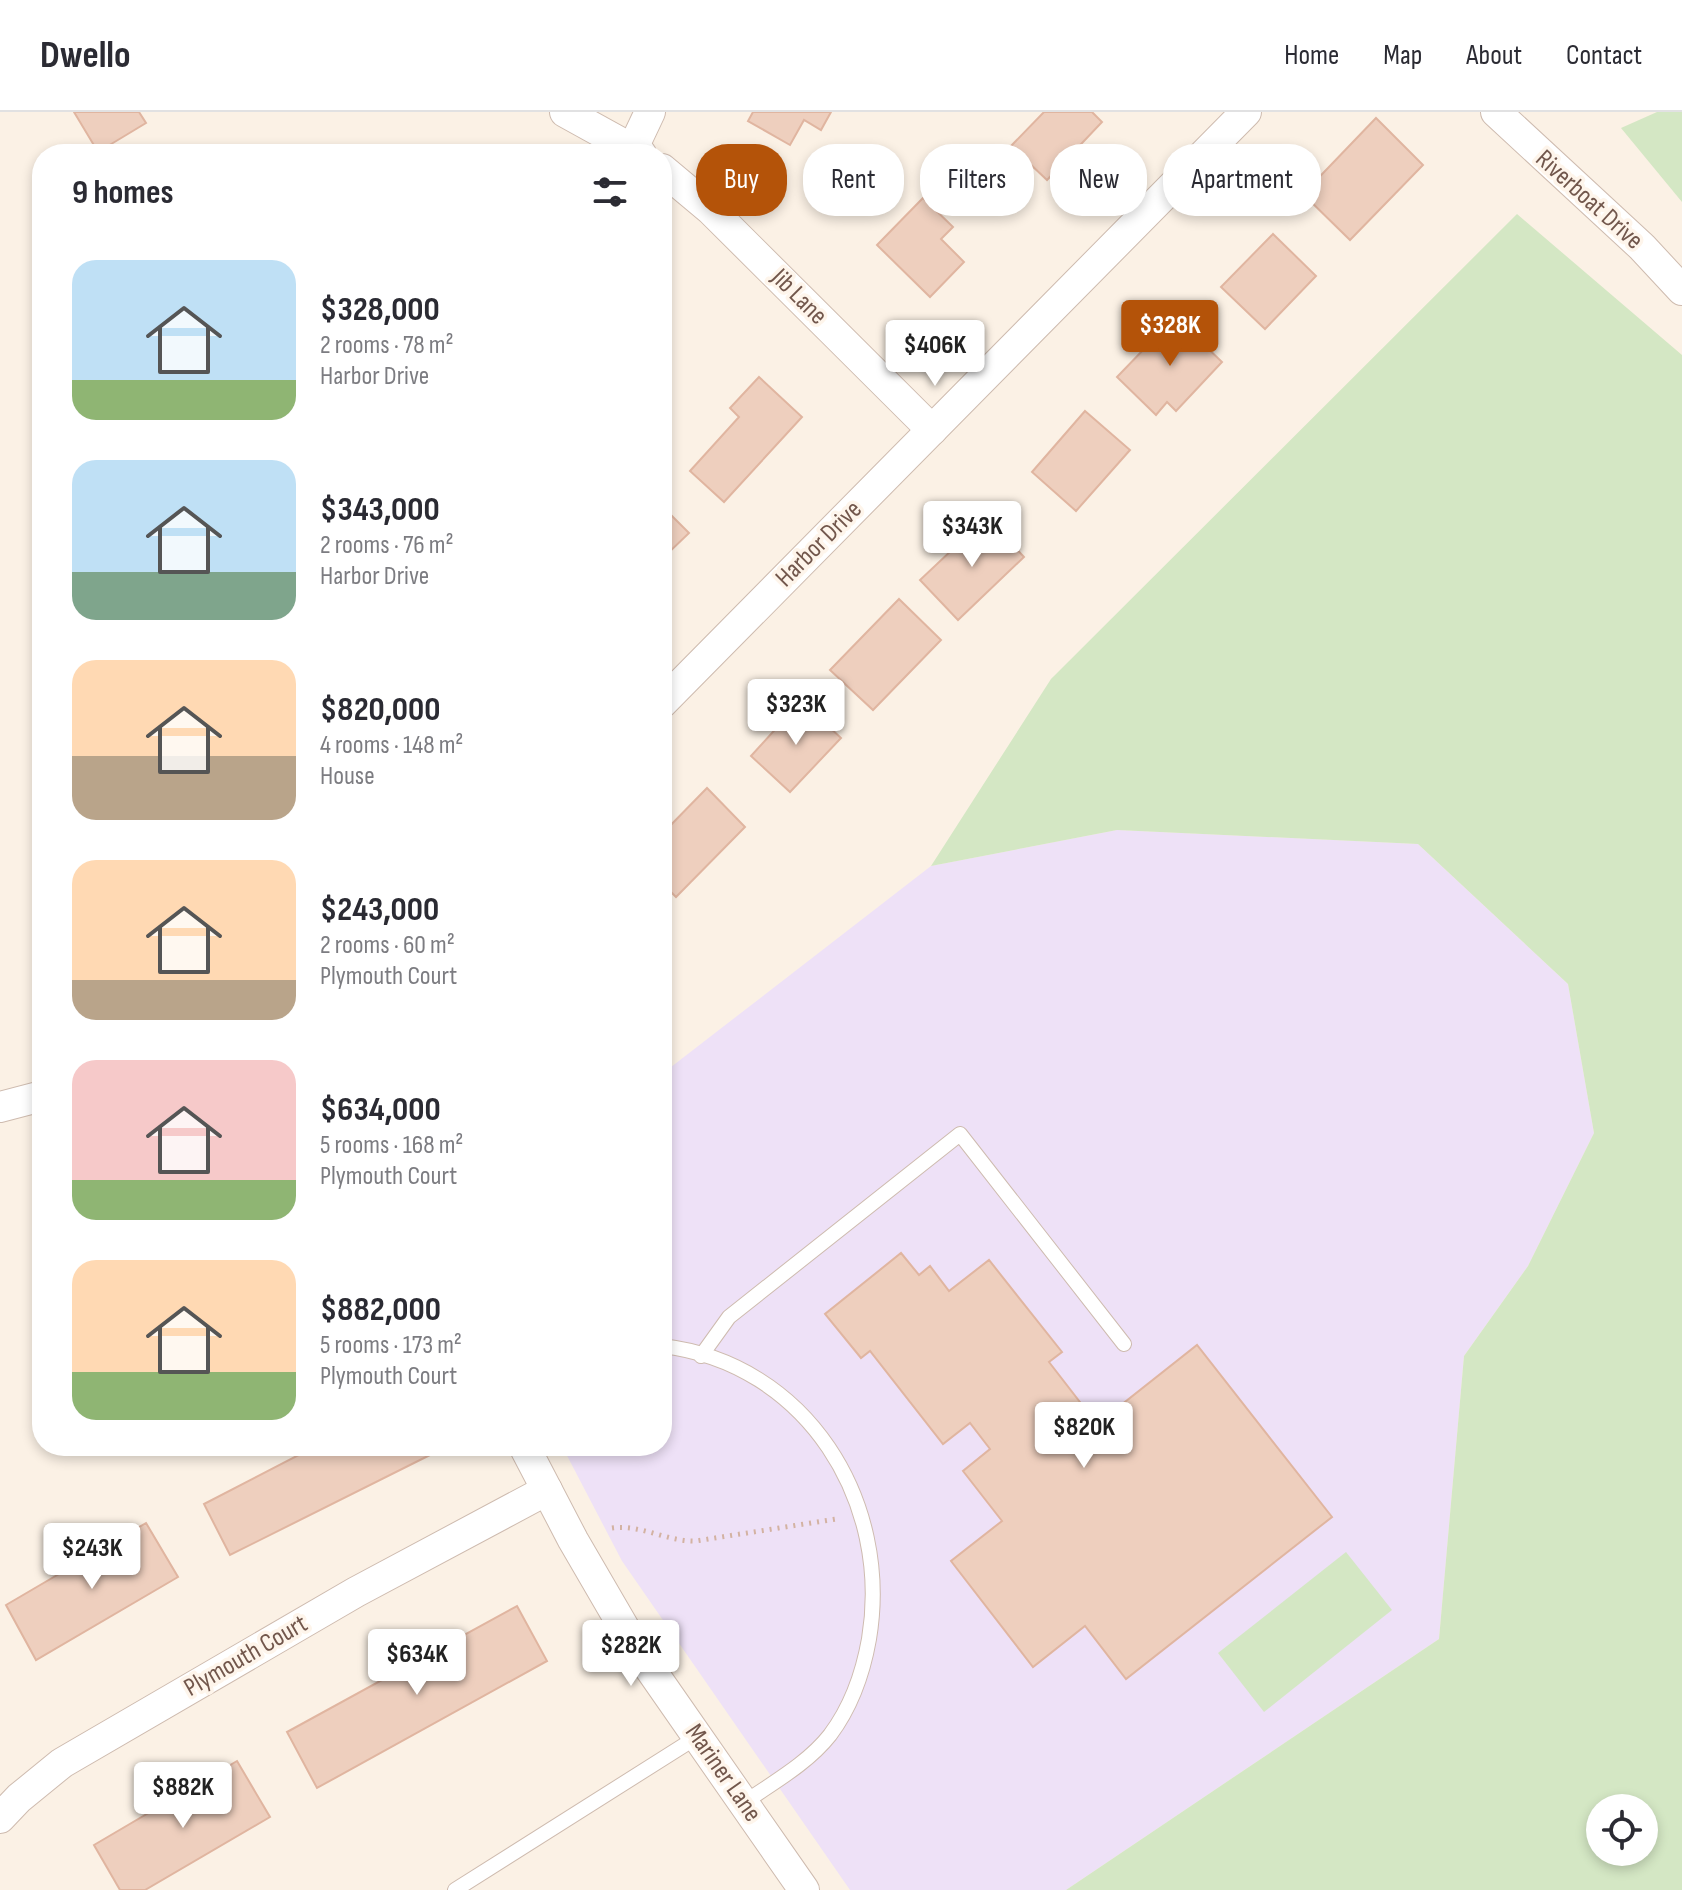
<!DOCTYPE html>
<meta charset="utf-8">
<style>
body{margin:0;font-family:"Sofia Sans Condensed",sans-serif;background:#f7f7f7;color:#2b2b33;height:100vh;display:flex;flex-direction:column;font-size:30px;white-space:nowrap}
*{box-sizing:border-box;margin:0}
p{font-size:26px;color:#7c7c81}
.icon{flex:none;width:44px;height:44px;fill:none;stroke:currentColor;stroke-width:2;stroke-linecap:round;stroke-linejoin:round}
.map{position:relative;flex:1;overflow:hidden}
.side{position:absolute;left:32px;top:32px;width:640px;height:1312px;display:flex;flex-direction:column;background:#fff;border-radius:32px;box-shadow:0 4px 12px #0003}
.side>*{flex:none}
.banner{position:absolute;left:696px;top:32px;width:760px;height:72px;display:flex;gap:16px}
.controls{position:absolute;left:1586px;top:1682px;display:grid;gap:16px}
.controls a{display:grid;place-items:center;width:72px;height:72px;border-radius:50%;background:#fff;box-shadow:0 4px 12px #0003;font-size:40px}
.price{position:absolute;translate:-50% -68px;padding:0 18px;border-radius:8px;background:#fff;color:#222;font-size:26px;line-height:52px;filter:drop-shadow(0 2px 4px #0008)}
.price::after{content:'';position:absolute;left:50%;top:48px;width:24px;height:18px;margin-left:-12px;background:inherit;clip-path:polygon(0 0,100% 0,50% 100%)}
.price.current{background:#b45309;color:#fff}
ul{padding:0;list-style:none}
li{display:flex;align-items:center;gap:24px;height:200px;padding:0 40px}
li span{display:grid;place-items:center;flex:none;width:224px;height:160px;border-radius:24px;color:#555}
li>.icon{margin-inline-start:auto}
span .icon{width:96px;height:96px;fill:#fffc;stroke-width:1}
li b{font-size:34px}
h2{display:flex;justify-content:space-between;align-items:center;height:96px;padding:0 40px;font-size:34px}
.tag{padding:0 28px;border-radius:32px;background:#fff;box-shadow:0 4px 12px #0003;font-size:28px;line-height:72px}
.tag.current{background:#b45309;color:#fff}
header{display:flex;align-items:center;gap:48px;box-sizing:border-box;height:112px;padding:0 40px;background:#fff;border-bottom:2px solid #e1e1e2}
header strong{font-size:38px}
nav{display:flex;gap:44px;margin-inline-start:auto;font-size:28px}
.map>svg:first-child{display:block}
</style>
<header>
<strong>Dwello</strong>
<nav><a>Home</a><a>Map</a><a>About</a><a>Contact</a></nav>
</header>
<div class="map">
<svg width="1682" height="1778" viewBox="0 0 1682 1778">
<rect width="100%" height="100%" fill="#fbf1e5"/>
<polygon fill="#eee1f7" points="1117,718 1418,732 1568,872 1594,1021 1528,1154 1464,1244 1439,1527 1066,1778 850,1778 622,1449 562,1334 662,1334 662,962 931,754"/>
<g fill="#d4e7c4" fill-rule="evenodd">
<polygon points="1657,0 1682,0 1682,90 1621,16"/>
<path d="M1517,102L1682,243V1778H1066L1439,1527L1464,1244L1528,1154L1594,1021L1568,872L1418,732L1117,718L931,754L1051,567ZM1644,1696V1740H1600V1696Z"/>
<polygon points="1346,1440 1392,1498 1264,1600 1218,1541"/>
</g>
<g fill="#eecfbe" stroke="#e0b5a0" stroke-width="2">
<polygon points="74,0 139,0 146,11 98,40"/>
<polygon points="753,0 831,0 821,18 804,8 790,33 748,9"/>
<polygon points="1044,0 1092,0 1102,10 1047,68 1011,34"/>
<polygon points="1376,6 1423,53 1350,128 1303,82"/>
<polygon points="923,86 953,115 941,127 964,150 930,185 877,133"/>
<polygon points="1273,122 1316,164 1265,217 1221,175"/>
<polygon points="1175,205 1222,250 1176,299 1167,290 1156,303 1117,265"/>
<polygon points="759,265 802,305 724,390 690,359 739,305 730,296"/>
<polygon points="1085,299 1130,338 1076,399 1032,360"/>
<polygon points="662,394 689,421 662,447"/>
<polygon points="987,405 1024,445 958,508 920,468"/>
<polygon points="899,487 941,528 873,598 830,558"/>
<polygon points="801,589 841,626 790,680 751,644"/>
<polygon points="707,676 745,715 676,785 662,771 662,722"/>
<polygon points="901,1141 919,1163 930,1154 949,1179 989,1148 1062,1240 1049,1250 1097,1312 1197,1233 1332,1405 1126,1567 1085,1514 1033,1555 951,1449 1002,1409 963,1359 990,1337 970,1311 943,1332 870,1239 861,1246 825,1202"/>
<polygon points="316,1334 430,1334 434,1341 230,1443 204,1392"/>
<polygon points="146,1411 178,1465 36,1548 6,1493"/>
<polygon points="517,1494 547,1549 317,1676 287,1620"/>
<polygon points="237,1649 270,1705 145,1778 120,1778 94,1733"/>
</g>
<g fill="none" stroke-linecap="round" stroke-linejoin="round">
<defs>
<g id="lane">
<path d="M662,1234C807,1251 892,1390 869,1527C863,1561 851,1595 830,1623C808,1651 774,1670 745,1690"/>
<polyline points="701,1244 729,1205 960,1022 1124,1232"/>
<polyline points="455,1778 697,1625"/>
</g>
<g id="street">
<polyline points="565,0 641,42"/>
<polyline points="1496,0 1642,135 1682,178"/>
<polyline points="633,36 650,0"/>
<polyline points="662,57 711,98 932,318"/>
<polyline points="662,591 1246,0"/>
<polyline points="0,995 42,984"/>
<polyline points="524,1334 573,1428 637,1538 804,1778"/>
<polyline points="0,1706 19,1686 62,1651 356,1480 547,1378"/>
</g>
</defs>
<use href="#lane" stroke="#cebbaf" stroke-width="16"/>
<use href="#street" stroke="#cebbaf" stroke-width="32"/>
<path stroke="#d3b2a2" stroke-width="5" stroke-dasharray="2 6" stroke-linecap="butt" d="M612,1416C640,1412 668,1430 696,1429L836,1407"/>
<use href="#lane" stroke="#fff" stroke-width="14"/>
<use href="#street" stroke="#fff" stroke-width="30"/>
</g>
<g text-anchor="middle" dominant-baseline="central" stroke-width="7" stroke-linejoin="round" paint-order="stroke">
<g font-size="26" fill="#72574c" stroke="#fef5eb">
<text transform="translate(1589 88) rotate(42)">Riverboat Drive</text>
<text transform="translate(799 185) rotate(45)">Jib Lane</text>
<text transform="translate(819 432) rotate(-45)">Harbor Drive</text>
<text transform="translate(246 1544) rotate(-30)">Plymouth Court</text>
<text transform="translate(723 1661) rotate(55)">Mariner Lane</text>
</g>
</g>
</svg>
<div class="controls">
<a><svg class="icon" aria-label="locate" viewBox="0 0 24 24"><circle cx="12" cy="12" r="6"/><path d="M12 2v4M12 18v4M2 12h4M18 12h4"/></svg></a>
</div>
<b class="price current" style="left:1170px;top:256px">$328K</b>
<b class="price" style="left:935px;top:276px">$406K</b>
<b class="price" style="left:972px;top:457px">$343K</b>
<b class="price" style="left:796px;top:635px">$323K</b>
<b class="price" style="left:1084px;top:1358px">$820K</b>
<b class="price" style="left:92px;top:1479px">$243K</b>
<b class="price" style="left:631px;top:1576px">$282K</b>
<b class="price" style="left:417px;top:1585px">$634K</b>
<b class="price" style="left:183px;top:1718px">$882K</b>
<div class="banner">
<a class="tag current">Buy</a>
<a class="tag">Rent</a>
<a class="tag">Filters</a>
<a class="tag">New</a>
<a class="tag">Apartment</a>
</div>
<section class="side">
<h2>9 homes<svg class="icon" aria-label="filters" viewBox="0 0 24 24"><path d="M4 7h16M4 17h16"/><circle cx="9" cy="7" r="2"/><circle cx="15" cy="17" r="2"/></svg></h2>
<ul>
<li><span style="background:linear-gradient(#bfe0f5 75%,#8fb573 0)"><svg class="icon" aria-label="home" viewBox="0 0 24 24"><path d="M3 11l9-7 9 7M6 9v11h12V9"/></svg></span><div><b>$328,000</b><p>2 rooms · 78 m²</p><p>Harbor Drive</p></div></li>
<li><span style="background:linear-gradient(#bfe0f5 70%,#7fa58c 0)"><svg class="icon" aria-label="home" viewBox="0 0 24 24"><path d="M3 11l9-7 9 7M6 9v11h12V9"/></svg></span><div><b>$343,000</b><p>2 rooms · 76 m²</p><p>Harbor Drive</p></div></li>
<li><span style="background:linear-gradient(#ffd9b3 60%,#b9a48a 0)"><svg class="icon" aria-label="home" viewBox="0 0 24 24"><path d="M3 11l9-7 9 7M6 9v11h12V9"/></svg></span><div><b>$820,000</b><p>4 rooms · 148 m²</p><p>House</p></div></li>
<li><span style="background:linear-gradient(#ffd9b3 75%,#b9a48a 0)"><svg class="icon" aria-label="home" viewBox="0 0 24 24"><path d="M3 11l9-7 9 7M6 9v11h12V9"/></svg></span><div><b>$243,000</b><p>2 rooms · 60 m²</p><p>Plymouth Court</p></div></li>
<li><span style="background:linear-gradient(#f6c9c9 75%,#8fb573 0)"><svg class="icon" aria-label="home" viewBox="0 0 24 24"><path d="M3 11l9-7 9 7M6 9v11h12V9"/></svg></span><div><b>$634,000</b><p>5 rooms · 168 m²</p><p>Plymouth Court</p></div></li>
<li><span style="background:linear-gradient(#ffd9b3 70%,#8fb573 0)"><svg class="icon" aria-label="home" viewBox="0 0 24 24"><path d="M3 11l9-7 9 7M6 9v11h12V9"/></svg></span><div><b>$882,000</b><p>5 rooms · 173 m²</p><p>Plymouth Court</p></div></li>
</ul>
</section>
</div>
